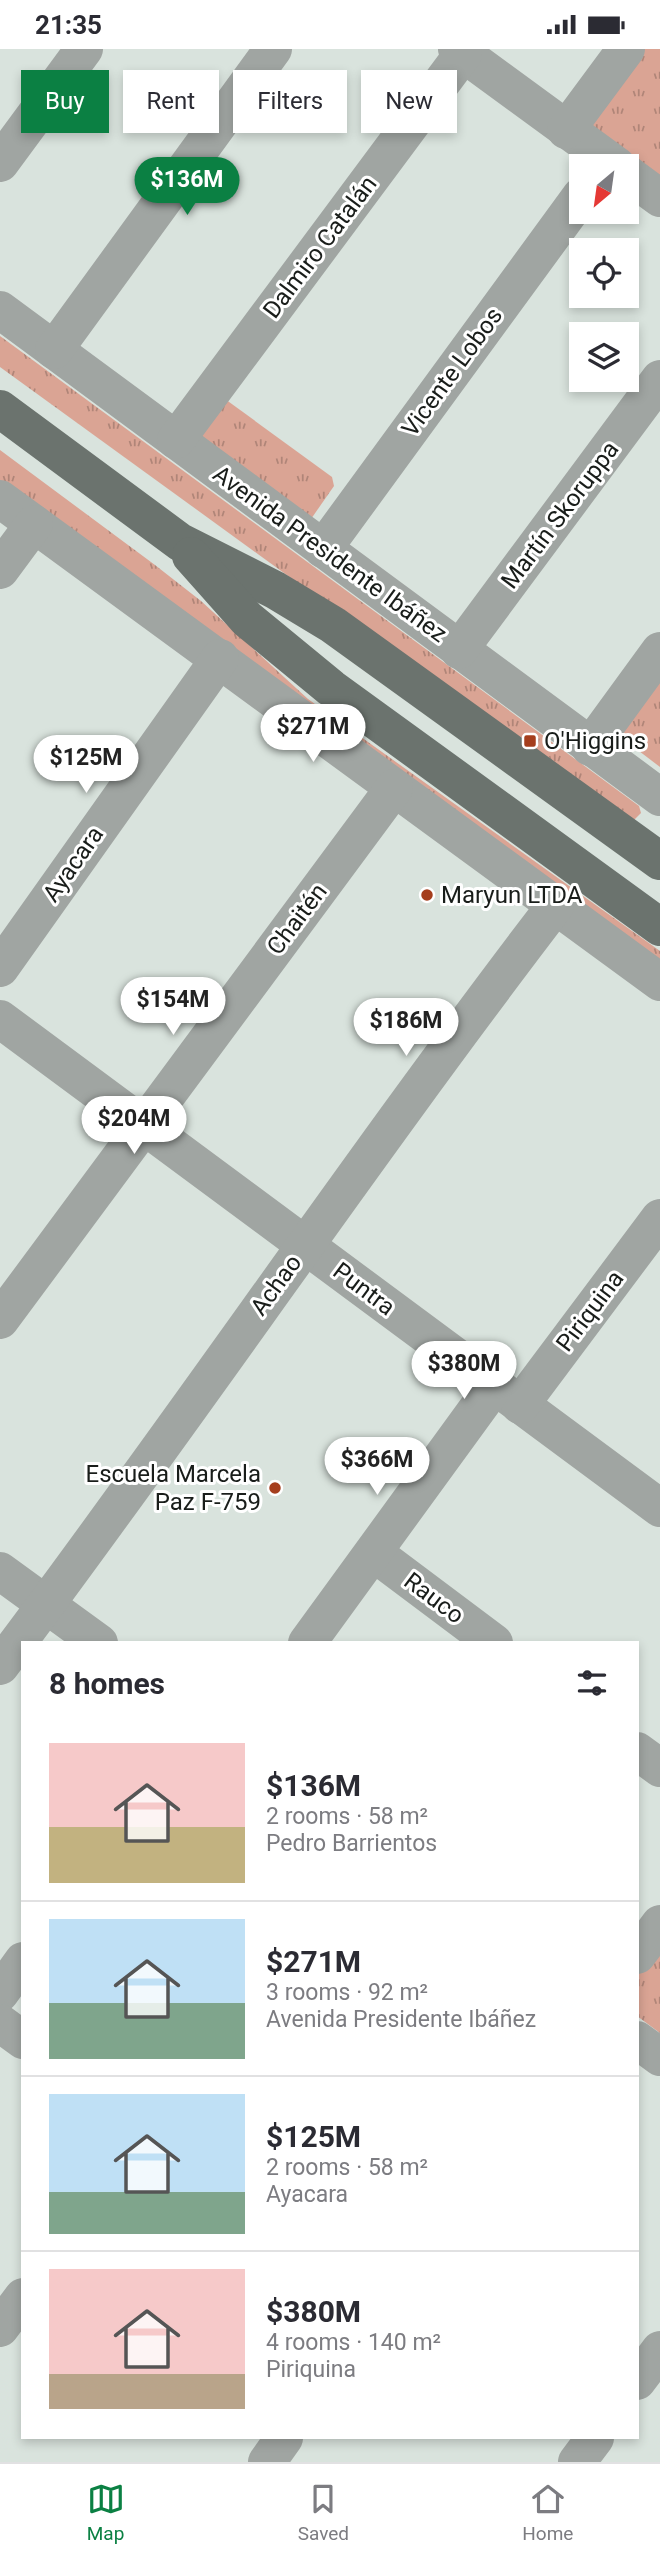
<!DOCTYPE html>
<meta charset="utf-8">
<style>
body{margin:0;font-family:Roboto,sans-serif;background:#f7f7f7;color:#2b2b33;height:100vh;display:flex;flex-direction:column;font-size:26px;white-space:nowrap}
*{box-sizing:border-box;margin:0}
p{font-size:23px;color:#7c7c81}
.icon{flex:none;width:38px;height:38px;fill:none;stroke:currentColor;stroke-width:2;stroke-linecap:round;stroke-linejoin:round}
.map{position:relative;flex:1;overflow:hidden}
.details{position:absolute;left:21px;top:1592px;width:618px;height:798px;display:flex;flex-direction:column;background:#fff;border-radius:0px;box-shadow:0 4px 10px #0003}
.details>*{flex:none}
.hud{position:absolute;left:21px;top:21px;width:620px;height:63px;display:flex;gap:14px}
.needle{width:46px;rotate:209deg}
.tools{position:absolute;left:569px;top:105px;display:grid;gap:14px}
.tools a{display:grid;place-items:center;width:70px;height:70px;border-radius:0px;background:#fff;box-shadow:0 4px 10px #0003;font-size:35px}
.price{position:absolute;translate:-50% -60px;padding:0 16px;border-radius:24px;background:#fff;color:#222;font-size:23px;line-height:46px;filter:drop-shadow(0 2px 4px #0008)}
.price::after{content:'';position:absolute;left:50%;top:42px;width:21px;height:16px;margin-left:-10px;background:inherit;clip-path:polygon(0 0,100% 0,50% 100%)}
.price.active{background:#0b8043;color:#fff}
ul{padding:0;list-style:none}
li{display:flex;align-items:center;gap:21px;height:175px;padding:0 28px}
li+li{border-top:2px solid #e1e1e2}
li span{display:grid;place-items:center;flex:none;width:196px;height:140px;border-radius:0px;color:#555}
li>.icon{margin-inline-start:auto}
span .icon{width:84px;height:84px;fill:#fffc;stroke-width:1}
li b{font-size:30px}
h2{display:flex;justify-content:space-between;align-items:center;height:84px;padding:0 28px;font-size:30px}
.chip{padding:0 24px;border-radius:0px;background:#fff;box-shadow:0 4px 10px #0003;font-size:24px;line-height:63px}
.chip.active{background:#0b8043;color:#fff}
.status{display:flex;justify-content:space-between;align-items:center;height:49px;padding:0 35px;background:#fff;direction:ltr}
.status svg{height:19px;fill:currentColor}
.tab-bar{display:flex;justify-content:space-around;align-items:center;height:98px;border-top:2px solid #e1e1e2;background:#fff;font-size:19px;color:#7c7c81}
.tab-bar a{display:grid;justify-items:center;gap:4px}
.tab-bar .active{color:#0b8043}
.map>svg:first-child{display:block}
</style>
<div class="status"><b>21:35</b><svg viewBox="0 0 49 12"><path d="M0 12V9h3v3zM5 12V6h3v6zM10 12V3h3v9zM15 12V0h3v12zM26 1h20v11H26zM47 4h2v5h-2z"/></svg></div>
<div class="map">
<svg width="660" height="2413" viewBox="0 0 660 2413">
<defs>
<pattern id="grass-tufts" width="24" height="20" patternUnits="userSpaceOnUse" patternTransform="scale(1.75)"><rect width="24" height="20" fill="#daa494"/><path d="M3 7l-1-3M5 7V3M7 7l1-3M15 17l-1-3M17 17v-4M19 17l1-3" fill="none" stroke="#b08578"/></pattern>
</defs>
<rect width="100%" height="100%" fill="#d9e3dd"/>
<g fill="url(#grass-tufts)">
<polygon points="635,0 660,0 660,141 577,79"/>
<polygon points="0,287 639,757 641,764 632,773 626,772 0,318"/>
<polygon points="225,350 332,428 334,437 311,470 194,392"/>
<polygon points="0,401 155,516 201,552 308,650 660,902 660,921 0,432"/>
<polygon points="660,618 660,718 618,686"/>
<polygon points="660,1884 660,1984 637,1967 637,1916"/>
</g>
<g fill="none" stroke-linecap="round" stroke-linejoin="round">
<g stroke="#a0a5a2" stroke-width="38">
<polyline points="457,0 617,117"/>
<polyline points="566,81 626,0"/>
<polyline points="0,114 84,0"/>
<polyline points="626,124 660,149"/>
<polyline points="0,261 660,748"/>
<polyline points="54,301 273,0"/>
<polyline points="176,391 463,5"/>
<polyline points="0,450 660,933"/>
<polyline points="323,500 581,147"/>
<polyline points="0,521 34,475"/>
<polyline points="459,601 660,330"/>
<polyline points="590,698 660,602"/>
<polyline points="0,919 220,609"/>
<polyline points="0,970 660,1459"/>
<polyline points="0,1271 394,739"/>
<polyline points="520,1356 660,1169"/>
<polyline points="374,1504 494,1594"/>
<polyline points="0,1522 99,1594"/>
<polyline points="307,1594 494,1337"/>
<path d="M0,1617C189,1366 364,1106 555,857"/>
<polyline points="637,1702 660,1719"/>
<polyline points="637,1906 660,1875"/>
<polyline points="0,1944 23,1912"/>
<polyline points="0,1974 23,1991"/>
<polyline points="637,1991 660,2008"/>
<polyline points="0,2279 23,2248"/>
<polyline points="637,2332 660,2301"/>
<polyline points="267,2413 284,2389"/>
<polyline points="577,2413 595,2389"/>
</g>
<g stroke="#6b736e" stroke-width="38">
<polyline points="0,360 180,493 275,541 333,576 660,812"/>
<polyline points="191,507 247,570 331,639 660,878"/>
</g>
</g>
<g fill="#a53e1d" stroke="#fff" stroke-width="2.5">
<rect x="523" y="685" width="14" height="14" rx="3.5"/>
<circle cx="427" cy="846" r="7"/>
<circle cx="275" cy="1439" r="7"/>
</g>
<g text-anchor="middle" dominant-baseline="central" stroke-width="6" stroke-linejoin="round" paint-order="stroke">
<g font-size="24" fill="#191d1a" stroke="#fff">
<text transform="translate(320 198) rotate(-53)">Dalmiro Catalán</text>
<text transform="translate(452 323) rotate(-54)">Vicente Lobos</text>
<text transform="translate(560 466) rotate(-53)">Martín Skoruppa</text>
<text transform="translate(330 505) rotate(36)">Avenida Presidente Ibáñez</text>
<text transform="translate(73 815) rotate(-55)">Ayacara</text>
<text transform="translate(297 870) rotate(-53)">Chaitén</text>
<text transform="translate(276 1236) rotate(-54)">Achao</text>
<text transform="translate(364 1240) rotate(37)">Puntra</text>
<text transform="translate(590 1262) rotate(-53)">Piriquina</text>
<text transform="translate(434 1549) rotate(37)">Rauco</text>
</g>
<g font-size="24" fill="#191d1a" stroke="#fff" text-anchor="start">
<text x="544" y="692">O'Higgins</text>
<text x="441" y="846">Maryun LTDA</text>
<text x="261" y="1425" text-anchor="end">Escuela Marcela<tspan x="261" dy="28">Paz F-759</tspan></text>
</g>
</g>
</svg>
<div class="tools">
<a><svg class="needle" viewBox="-14 -14 28 28"><path d="M0-13l5 13h-10z" fill="#e53935"/><path d="M0 13l5-13h-10z" fill="#7c7c81"/></svg></a>
<a><svg class="icon" aria-label="locate" viewBox="0 0 24 24"><circle cx="12" cy="12" r="6"/><path d="M12 2v4M12 18v4M2 12h4M18 12h4"/></svg></a>
<a><svg class="icon" aria-label="layers" viewBox="0 0 24 24"><path d="M12 4l9 5-9 5-9-5zM3 14l9 5 9-5"/></svg></a>
</div>
<b class="price active" style="left:187px;top:168px">$136M</b>
<b class="price" style="left:313px;top:715px">$271M</b>
<b class="price" style="left:86px;top:746px">$125M</b>
<b class="price" style="left:173px;top:988px">$154M</b>
<b class="price" style="left:406px;top:1009px">$186M</b>
<b class="price" style="left:134px;top:1107px">$204M</b>
<b class="price" style="left:464px;top:1352px">$380M</b>
<b class="price" style="left:377px;top:1448px">$366M</b>
<div class="hud">
<a class="chip active">Buy</a>
<a class="chip">Rent</a>
<a class="chip">Filters</a>
<a class="chip">New</a>
</div>
<section class="details">
<h2>8 homes<svg class="icon" aria-label="filters" viewBox="0 0 24 24"><path d="M4 7h16M4 17h16"/><circle cx="9" cy="7" r="2"/><circle cx="15" cy="17" r="2"/></svg></h2>
<ul>
<li><span style="background:linear-gradient(#f6c9c9 60%,#c2b280 0)"><svg class="icon" aria-label="home" viewBox="0 0 24 24"><path d="M3 11l9-7 9 7M6 9v11h12V9"/></svg></span><div><b>$136M</b><p>2 rooms · 58 m²</p><p>Pedro Barrientos</p></div></li>
<li><span style="background:linear-gradient(#bfe0f5 60%,#7fa58c 0)"><svg class="icon" aria-label="home" viewBox="0 0 24 24"><path d="M3 11l9-7 9 7M6 9v11h12V9"/></svg></span><div><b>$271M</b><p>3 rooms · 92 m²</p><p>Avenida Presidente Ibáñez</p></div></li>
<li><span style="background:linear-gradient(#bfe0f5 70%,#7fa58c 0)"><svg class="icon" aria-label="home" viewBox="0 0 24 24"><path d="M3 11l9-7 9 7M6 9v11h12V9"/></svg></span><div><b>$125M</b><p>2 rooms · 58 m²</p><p>Ayacara</p></div></li>
<li><span style="background:linear-gradient(#f6c9c9 75%,#b9a48a 0)"><svg class="icon" aria-label="home" viewBox="0 0 24 24"><path d="M3 11l9-7 9 7M6 9v11h12V9"/></svg></span><div><b>$380M</b><p>4 rooms · 140 m²</p><p>Piriquina</p></div></li>
</ul>
</section>
</div>
<nav class="tab-bar">
<a class="active"><svg class="icon" aria-label="map" viewBox="0 0 24 24"><path d="M3 6l6-2 6 2 6-2v14l-6 2-6-2-6 2zM9 4v14M15 6v14"/></svg>Map</a>
<a><svg class="icon" aria-label="saved" viewBox="0 0 24 24"><path d="M7 4h10v16l-5-4-5 4z"/></svg>Saved</a>
<a><svg class="icon" aria-label="home" viewBox="0 0 24 24"><path d="M3 11l9-7 9 7M6 9v11h12V9"/></svg>Home</a>
</nav>
